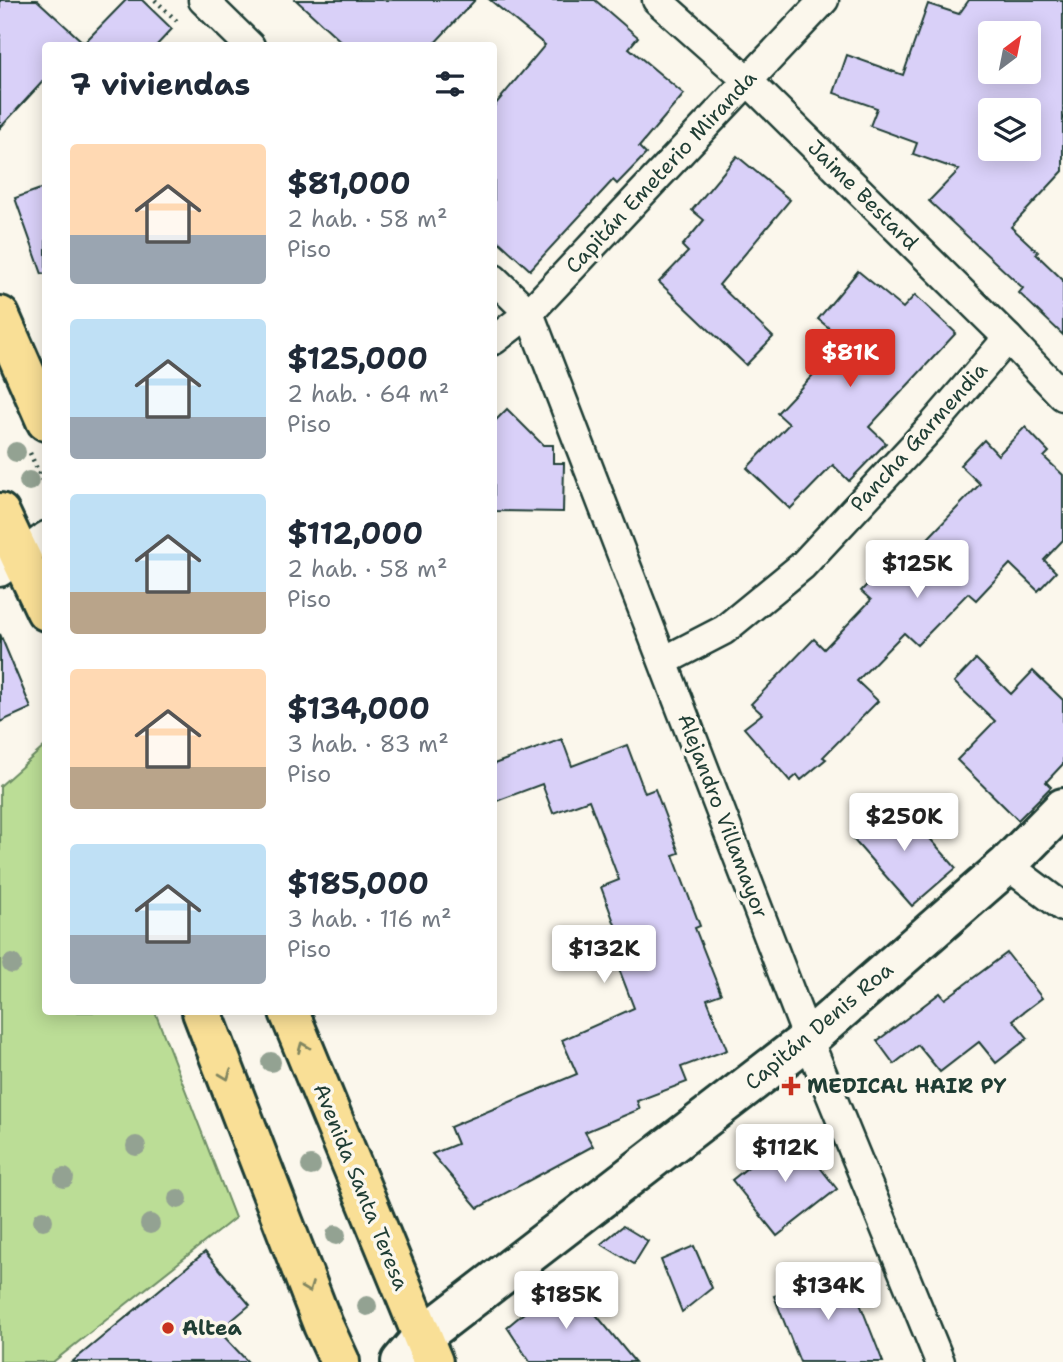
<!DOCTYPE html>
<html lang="es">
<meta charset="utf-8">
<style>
body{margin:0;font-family:"Shantell Sans",sans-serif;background:#f2f2f3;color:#1f2937;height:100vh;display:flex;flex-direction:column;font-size:26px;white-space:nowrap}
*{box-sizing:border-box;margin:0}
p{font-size:23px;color:#747a83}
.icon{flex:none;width:38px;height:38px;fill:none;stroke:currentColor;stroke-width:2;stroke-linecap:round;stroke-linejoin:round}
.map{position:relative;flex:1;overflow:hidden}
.sheet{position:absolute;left:42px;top:42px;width:455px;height:973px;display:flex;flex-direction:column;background:#fff;border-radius:7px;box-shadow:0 4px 18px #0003}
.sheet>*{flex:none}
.needle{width:46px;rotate:32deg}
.fabs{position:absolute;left:978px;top:21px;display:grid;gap:14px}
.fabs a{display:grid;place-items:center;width:63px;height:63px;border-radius:7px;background:#fff;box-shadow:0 4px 18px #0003;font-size:35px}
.price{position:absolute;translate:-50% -60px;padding:0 16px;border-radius:7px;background:#fff;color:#222;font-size:23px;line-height:46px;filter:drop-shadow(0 2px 4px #0008)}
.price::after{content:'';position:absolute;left:50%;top:42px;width:21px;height:16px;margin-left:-10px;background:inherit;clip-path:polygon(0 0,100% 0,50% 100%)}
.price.current{background:#d93025;color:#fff}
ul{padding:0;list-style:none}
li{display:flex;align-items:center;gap:21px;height:175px;padding:0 28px}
li span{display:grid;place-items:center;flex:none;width:196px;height:140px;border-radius:7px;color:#555}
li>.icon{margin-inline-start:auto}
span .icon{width:84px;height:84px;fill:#fffc;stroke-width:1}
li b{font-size:30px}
h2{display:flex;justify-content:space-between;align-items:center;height:84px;padding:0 28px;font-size:30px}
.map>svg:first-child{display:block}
</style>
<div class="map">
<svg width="1063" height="1362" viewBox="0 0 1063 1362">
<rect width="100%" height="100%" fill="#fbf7ec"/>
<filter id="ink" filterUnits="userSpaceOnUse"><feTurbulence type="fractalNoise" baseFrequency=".0143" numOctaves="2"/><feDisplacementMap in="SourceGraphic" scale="14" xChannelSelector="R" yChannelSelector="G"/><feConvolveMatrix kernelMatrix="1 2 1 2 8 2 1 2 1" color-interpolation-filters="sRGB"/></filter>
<g filter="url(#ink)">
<polygon fill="#bbdd96" stroke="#6d8d65" stroke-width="2" points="45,746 46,1012 155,1012 235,1218 53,1362 0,1362 0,786"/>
<g fill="#d9d0f8" stroke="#1f3d34" stroke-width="2" fill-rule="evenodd">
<polygon points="0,0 37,0 84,43 126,0 142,0 172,29 156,46 46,46 46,78 0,128"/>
<polygon points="296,0 475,0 432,46 346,46"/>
<polygon points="490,0 595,0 638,37 629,48 684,94 639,147 646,154 617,184 613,180 530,270 494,237 494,106 545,45"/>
<path d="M969,0H1063V171L1011,227L1038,252L1036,254L1063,280V335L1019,293L1023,288L929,201L959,170L913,154L917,143L870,126L877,108L834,93L847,55L903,75L928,4L959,14ZM990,33H1029V72H990ZM990,110H1029V149H990Z"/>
<polygon points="737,156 790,200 719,285 773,337 746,365 659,282 688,252 682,246 704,220 692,210"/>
<polygon points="46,187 46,273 42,274 15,198"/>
<polygon points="858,271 903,308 915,295 956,333 869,427 886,443 849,481 833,465 790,509 747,468 789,424 777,413 845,341 818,319"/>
<polygon points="507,409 543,445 553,445 553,463 564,463 563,512 494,511 494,422"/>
<polygon points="1025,427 1049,452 1044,457 1063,475 1063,540 1044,560 1056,572 1038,591 1010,564 976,600 968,593 917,645 904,633 857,681 878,701 823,757 826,759 801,780 797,775 790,781 744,728 762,714 751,704 814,639 824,649 871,600 861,591 902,548 911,556 980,484 960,465 984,440 998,455"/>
<polygon points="0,634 31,708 0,722"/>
<polygon points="976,659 1011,694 1033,671 1063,700 1063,764 1046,782 1051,787 1018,820 957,760 995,721 954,682"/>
<polygon points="562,739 572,766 627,745 645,793 655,789 679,853 673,855 700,926 695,928 721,994 707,999 727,1050 681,1067 687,1082 637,1101 640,1109 585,1132 593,1146 478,1208 432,1154 457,1144 450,1127 577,1074 562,1040 634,1008 616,961 627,957 601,887 619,880 589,800 553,813 542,784 494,802 494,764"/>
<polygon points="897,801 956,868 912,906 853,839"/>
<polygon points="1007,953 1042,998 1013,1020 1028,1038 996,1063 979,1042 940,1072 918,1045 894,1064 877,1041 940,993 945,999"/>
<polygon points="792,1132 837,1189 777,1236 732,1180"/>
<polygon points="623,1226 648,1241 634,1264 601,1244"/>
<polygon points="694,1246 712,1288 682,1312 661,1260"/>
<polygon points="205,1252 250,1305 219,1331 248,1362 72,1362"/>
<polygon points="846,1268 883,1362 800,1362 774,1296"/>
<polygon points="566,1278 635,1362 530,1362 507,1327"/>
</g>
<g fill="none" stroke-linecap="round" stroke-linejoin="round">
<defs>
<g id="street">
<polyline points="203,0 250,46"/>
<polyline points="657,0 747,80 1008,338 1063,396"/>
<polyline points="494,279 529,313 808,1039 940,1362"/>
<polyline points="494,340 529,313 824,0"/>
<polyline points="0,572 46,536"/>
<polyline points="664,661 724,630 802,566 934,424 1008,338"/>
<polyline points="1007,865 1063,907"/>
</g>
<polyline id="secondary" points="401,1362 423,1336 808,1039 1007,865 1063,808"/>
<g id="primary">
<polyline points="0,316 46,421"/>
<polyline points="0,513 46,611"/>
<polyline points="202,1012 323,1325 340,1362"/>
<polyline points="289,1012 433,1362"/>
</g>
</defs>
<use href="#street" stroke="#1f3d34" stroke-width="33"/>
<use href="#secondary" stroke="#1f3d34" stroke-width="44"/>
<use href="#primary" stroke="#1f3d34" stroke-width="44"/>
<g stroke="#1f3d34" stroke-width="4.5" stroke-dasharray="2 5" stroke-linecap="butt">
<polyline points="155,0 179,23"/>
<polyline points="30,453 46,489"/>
</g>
<use href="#street" stroke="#fbf7ec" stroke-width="28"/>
<use href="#secondary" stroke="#fbf7ec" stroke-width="38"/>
<use href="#primary" stroke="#f9df96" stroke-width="38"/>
</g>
<g fill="#93a292">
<circle cx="16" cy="452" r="10"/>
<circle cx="29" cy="481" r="10"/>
<circle cx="12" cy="964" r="10"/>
<circle cx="271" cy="1062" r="10"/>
<circle cx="136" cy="1146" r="10"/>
<circle cx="311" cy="1166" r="10"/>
<circle cx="64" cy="1178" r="10"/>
<circle cx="178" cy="1199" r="10"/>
<circle cx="43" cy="1220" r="10"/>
<circle cx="150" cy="1224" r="10"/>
<circle cx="336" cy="1235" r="10"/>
<circle cx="367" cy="1306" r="10"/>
</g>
<defs><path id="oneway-chevron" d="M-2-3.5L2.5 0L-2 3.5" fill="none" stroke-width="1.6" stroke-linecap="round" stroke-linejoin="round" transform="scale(1.75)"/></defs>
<g stroke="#818660">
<use href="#oneway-chevron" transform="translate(303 1047) rotate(-112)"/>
<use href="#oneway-chevron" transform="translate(226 1075) rotate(69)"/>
<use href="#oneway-chevron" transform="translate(308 1288) rotate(69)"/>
</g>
</g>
<g fill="#c8321e" stroke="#fbf7ec" stroke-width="2.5">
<path d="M787.5 1075.5h7v7h7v7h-7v7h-7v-7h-7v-7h7z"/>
<circle cx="168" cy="1328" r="7"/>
</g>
<g text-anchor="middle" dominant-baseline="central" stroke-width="7" stroke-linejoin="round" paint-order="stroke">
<g font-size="21" fill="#1f3d34" stroke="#fbf7ec">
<text transform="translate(661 172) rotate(-47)">Capitán Emeterio Miranda</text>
<text transform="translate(863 195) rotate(45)">Jaime Bestard</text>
<text transform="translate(919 437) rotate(-48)">Pancha Garmendia</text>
<text transform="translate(723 816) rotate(69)">Alejandro Villamayor</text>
<text transform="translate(819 1026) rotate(-40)">Capitán Denis Roa</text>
<text transform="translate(361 1187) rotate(68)">Avenida Santa Teresa</text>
</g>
<g font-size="21" font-weight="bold" fill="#1f3d34" stroke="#fbf7ec" text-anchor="start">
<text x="807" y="1086">MEDICAL HAIR PY</text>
<text x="182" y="1328">Altea</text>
</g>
</g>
</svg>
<div class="fabs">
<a><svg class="needle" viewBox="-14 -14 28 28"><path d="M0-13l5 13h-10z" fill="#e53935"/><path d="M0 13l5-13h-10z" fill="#747a83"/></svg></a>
<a><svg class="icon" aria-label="layers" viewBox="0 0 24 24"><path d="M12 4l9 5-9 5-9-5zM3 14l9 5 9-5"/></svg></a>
</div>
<b class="price current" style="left:850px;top:389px">$81K</b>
<b class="price" style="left:917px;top:600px">$125K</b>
<b class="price" style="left:904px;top:853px">$250K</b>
<b class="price" style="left:604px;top:985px">$132K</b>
<b class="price" style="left:785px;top:1184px">$112K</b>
<b class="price" style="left:828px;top:1322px">$134K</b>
<b class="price" style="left:566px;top:1331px">$185K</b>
<section class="sheet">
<h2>7 viviendas<svg class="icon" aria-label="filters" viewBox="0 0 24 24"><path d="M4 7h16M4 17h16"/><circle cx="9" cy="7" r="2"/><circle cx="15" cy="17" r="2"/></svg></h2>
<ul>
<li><span style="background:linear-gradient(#ffd9b3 65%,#9aa5b1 0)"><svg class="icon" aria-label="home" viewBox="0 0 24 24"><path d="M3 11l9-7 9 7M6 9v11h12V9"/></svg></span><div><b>$81,000</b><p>2 hab. · 58 m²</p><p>Piso</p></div></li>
<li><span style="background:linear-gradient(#bfe0f5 70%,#9aa5b1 0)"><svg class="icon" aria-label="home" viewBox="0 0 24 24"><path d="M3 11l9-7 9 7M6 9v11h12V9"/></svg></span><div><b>$125,000</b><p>2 hab. · 64 m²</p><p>Piso</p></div></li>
<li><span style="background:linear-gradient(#bfe0f5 70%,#b9a48a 0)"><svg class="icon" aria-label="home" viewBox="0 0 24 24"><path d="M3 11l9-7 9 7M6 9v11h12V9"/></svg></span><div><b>$112,000</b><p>2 hab. · 58 m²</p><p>Piso</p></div></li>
<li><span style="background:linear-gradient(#ffd9b3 70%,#b9a48a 0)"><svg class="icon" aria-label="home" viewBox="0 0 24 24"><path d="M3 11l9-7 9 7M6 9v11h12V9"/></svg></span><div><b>$134,000</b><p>3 hab. · 83 m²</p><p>Piso</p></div></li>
<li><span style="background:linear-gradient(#bfe0f5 65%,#9aa5b1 0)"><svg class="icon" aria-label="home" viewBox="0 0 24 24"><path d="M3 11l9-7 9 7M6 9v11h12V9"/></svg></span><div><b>$185,000</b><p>3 hab. · 116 m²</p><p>Piso</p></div></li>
</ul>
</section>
</div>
